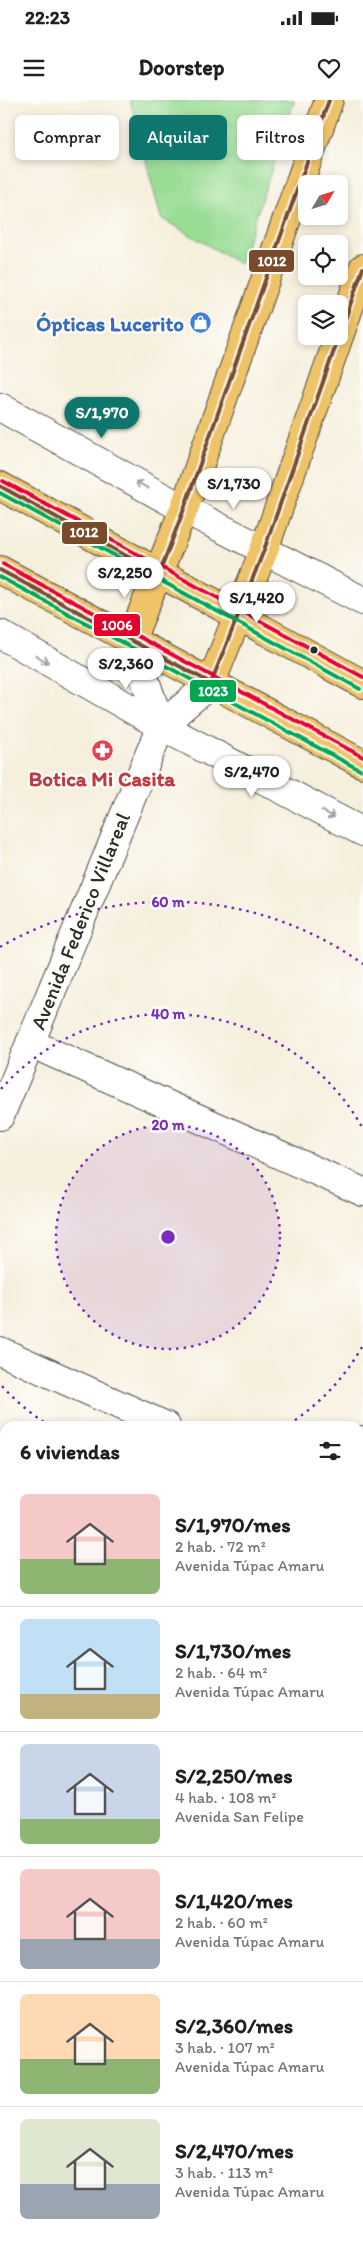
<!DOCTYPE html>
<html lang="es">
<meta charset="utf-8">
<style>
body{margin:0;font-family:Itim,sans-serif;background:#f2f2f2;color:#202124;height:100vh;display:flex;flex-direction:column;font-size:19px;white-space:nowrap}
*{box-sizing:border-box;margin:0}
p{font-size:16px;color:#757577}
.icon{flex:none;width:28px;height:28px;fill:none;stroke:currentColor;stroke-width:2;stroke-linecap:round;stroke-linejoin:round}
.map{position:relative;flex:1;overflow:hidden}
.details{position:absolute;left:0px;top:1321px;width:364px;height:821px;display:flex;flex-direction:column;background:#fff;border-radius:15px 15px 0 0;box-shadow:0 2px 8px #0003}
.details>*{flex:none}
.banner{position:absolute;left:15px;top:15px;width:334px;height:45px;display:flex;gap:10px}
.needle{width:32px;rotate:52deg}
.buttons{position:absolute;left:298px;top:75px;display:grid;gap:10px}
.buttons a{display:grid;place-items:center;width:50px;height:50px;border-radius:8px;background:#fff;box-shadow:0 2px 8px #0003;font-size:25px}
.price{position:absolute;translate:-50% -42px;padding:0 11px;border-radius:18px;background:#fff;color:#222;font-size:16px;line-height:32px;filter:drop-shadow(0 1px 2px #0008)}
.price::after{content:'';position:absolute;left:50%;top:30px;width:15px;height:11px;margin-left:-8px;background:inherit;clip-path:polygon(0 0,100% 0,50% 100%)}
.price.active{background:#0f766e;color:#fff}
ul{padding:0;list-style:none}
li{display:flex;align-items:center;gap:15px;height:125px;padding:0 20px}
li+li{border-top:1px solid #e0e0e0}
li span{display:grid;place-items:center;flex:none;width:140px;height:100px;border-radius:8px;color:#555}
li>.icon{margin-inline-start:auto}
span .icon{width:60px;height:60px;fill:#fffc;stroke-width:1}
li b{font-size:21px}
h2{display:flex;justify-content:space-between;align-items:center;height:60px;padding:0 20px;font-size:21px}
.chip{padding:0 18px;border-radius:8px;background:#fff;box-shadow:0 2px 8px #0003;font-size:18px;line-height:45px}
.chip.active{background:#0f766e;color:#fff}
.status{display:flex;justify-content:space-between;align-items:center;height:35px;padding:0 25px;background:#fff;direction:ltr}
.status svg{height:14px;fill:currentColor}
header{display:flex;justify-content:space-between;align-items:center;height:65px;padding:0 20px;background:#fff;font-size:22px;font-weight:700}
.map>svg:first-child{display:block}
</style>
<div class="status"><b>22:23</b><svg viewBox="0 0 49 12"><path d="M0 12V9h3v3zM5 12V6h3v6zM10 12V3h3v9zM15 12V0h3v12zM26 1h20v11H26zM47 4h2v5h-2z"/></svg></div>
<header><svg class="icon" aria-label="menu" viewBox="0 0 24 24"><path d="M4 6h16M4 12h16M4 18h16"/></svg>Doorstep<svg class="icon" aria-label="heart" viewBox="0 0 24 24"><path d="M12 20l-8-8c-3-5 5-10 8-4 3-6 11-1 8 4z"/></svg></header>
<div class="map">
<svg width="363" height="2142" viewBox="0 0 363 2142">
<rect width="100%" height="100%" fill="#fdfcf7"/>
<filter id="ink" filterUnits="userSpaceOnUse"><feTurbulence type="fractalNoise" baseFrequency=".02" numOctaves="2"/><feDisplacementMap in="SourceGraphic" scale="10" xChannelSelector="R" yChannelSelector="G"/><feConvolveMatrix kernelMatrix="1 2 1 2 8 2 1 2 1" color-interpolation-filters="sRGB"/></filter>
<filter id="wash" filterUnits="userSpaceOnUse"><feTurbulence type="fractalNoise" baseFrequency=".0096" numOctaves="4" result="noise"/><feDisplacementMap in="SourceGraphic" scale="20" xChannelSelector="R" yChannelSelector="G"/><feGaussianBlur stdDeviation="1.12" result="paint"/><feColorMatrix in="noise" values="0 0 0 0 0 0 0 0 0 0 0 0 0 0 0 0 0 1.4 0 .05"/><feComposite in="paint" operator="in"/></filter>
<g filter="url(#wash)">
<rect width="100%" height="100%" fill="#f6efdd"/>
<polygon fill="#99dd95" stroke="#628460" points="130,0 295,0 240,164 161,118"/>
</g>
<g filter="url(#ink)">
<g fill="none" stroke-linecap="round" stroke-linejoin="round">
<defs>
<g id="minor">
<polyline points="0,307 184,409 363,501"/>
<polyline points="0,534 161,626 363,732"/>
<polyline points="131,540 161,626"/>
<polyline points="30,943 363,1092"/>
<polyline points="0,1016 161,626 211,583"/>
<polyline points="0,1251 166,1326"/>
<polyline points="359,1343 363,1340"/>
<polyline points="359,1525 363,1524"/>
<polyline points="0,1546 5,1548"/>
<polyline points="0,1744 5,1739"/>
<polyline points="359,1852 363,1846"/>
<polyline points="0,2130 5,2130"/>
<polyline points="24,2138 30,2142"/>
<polyline points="121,2142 124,2138"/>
</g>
<g id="major">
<polyline points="131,540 184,409 329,0"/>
<polyline points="211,583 264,450 363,168"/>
</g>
<g id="highway">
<polyline points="0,386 363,584"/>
<polyline points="0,470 363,664"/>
</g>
</defs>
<use href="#minor" stroke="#494846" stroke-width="30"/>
<use href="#major" stroke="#494846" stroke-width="30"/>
<use href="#highway" stroke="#494846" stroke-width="30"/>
<use href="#minor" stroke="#fff" stroke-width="28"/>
<use href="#major" stroke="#efc469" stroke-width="28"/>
<use href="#highway" stroke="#efc469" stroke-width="28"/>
<defs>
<g id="bus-1">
<polyline points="0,386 159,474 184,409 329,0"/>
<polyline points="0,470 211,583 264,450 363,168"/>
</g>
<g id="bus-2">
<polyline points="0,393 360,589"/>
<polyline points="0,477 360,670"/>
</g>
<g id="bus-3">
<polyline points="3,381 363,577"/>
<polyline points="3,464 363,657"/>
</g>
</defs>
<use href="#bus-1" stroke="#fdfcf7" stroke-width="8"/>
<use href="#bus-2" stroke="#fdfcf7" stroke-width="8"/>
<use href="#bus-3" stroke="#fdfcf7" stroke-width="8"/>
<use href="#bus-1" stroke="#7a4b2a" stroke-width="4"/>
<use href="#bus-2" stroke="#00a651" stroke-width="4"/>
<use href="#bus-3" stroke="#e4002b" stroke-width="4"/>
</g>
<defs><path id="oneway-shaft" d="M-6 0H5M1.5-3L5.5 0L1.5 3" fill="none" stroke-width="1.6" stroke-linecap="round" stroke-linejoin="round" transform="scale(1.25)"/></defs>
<g stroke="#a0a0a0">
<use href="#oneway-shaft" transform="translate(142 385) rotate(-151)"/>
<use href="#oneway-shaft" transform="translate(42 559) rotate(30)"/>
<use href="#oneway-shaft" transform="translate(328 714) rotate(28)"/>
</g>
</g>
<circle cx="168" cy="1137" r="112" fill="#7b2cbf" fill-opacity=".12"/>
<g fill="none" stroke="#7b2cbf" stroke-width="2.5" stroke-dasharray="2.5 5">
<circle cx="168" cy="1137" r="112"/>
<path d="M362 1247A223 223 0 0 1 286 1326M50 1326A223 223 0 0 1 1 1285M1 989A223 223 0 0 1 362 1027"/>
<path d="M0 847A335 335 0 0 1 363 864"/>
</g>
<defs>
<symbol id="shop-disc" viewBox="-11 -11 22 22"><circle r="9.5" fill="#3f7fe0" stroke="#fdfcf7"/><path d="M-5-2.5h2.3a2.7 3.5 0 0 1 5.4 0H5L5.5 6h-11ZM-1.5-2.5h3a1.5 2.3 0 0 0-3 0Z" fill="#fff"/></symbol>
<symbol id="pharmacy-disc" viewBox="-11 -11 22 22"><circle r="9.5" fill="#e0444e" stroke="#fdfcf7"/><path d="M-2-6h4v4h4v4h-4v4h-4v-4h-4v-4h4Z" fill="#fff"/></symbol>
</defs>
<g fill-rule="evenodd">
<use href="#shop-disc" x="188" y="210" width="25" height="25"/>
<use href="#pharmacy-disc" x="90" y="638" width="25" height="25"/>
</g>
<circle fill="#2b2b2b" stroke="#fdfcf7" stroke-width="2" cx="314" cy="550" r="4.5"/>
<g text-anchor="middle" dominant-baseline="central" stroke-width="5" stroke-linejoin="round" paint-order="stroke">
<g font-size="21" font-weight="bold" fill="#366cbe" stroke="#fdfcf7" text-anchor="end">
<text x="184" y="223">Ópticas Lucerito</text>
</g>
<g font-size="21" font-weight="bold" fill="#be3a42" stroke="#fdfcf7">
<text x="102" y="678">Botica Mi Casita</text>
</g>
<g font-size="21" fill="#2b2b2b" stroke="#fdfcf7">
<text transform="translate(80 821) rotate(-68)">Avenida Federico Villareal</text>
</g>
</g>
<circle cx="168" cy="1137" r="8" fill="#7b2cbf" stroke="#fdfcf7" stroke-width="2.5"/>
<g font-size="15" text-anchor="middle" font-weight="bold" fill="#7b2cbf" stroke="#fdfcf7" stroke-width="5" stroke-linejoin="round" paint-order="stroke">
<text x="168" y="807">60 m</text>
<text x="168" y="919">40 m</text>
<text x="168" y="1030">20 m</text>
</g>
<g stroke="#fdfcf7" stroke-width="2">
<rect x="248" y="149" width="47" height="24" rx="5" fill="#7a4b2a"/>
<rect x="61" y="421" width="47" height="24" rx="5" fill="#7a4b2a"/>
<rect x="93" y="513" width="48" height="24" rx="5" fill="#e4002b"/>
<rect x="189" y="579" width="48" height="24" rx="5" fill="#00a651"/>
</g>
<g font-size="14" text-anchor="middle" font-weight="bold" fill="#fff">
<text x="272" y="166">1012</text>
<text x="84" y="437">1012</text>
<text x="117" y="530">1006</text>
<text x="213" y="596">1023</text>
</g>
</svg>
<div class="buttons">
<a><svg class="needle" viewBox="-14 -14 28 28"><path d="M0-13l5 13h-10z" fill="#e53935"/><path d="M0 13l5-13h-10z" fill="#757577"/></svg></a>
<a><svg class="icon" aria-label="locate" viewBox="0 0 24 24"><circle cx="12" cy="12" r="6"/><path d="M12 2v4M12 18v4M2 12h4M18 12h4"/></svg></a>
<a><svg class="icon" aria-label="layers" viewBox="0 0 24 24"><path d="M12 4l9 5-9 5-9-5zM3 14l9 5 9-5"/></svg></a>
</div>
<b class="price active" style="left:102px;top:339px">S/1,970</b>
<b class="price" style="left:234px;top:410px">S/1,730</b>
<b class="price" style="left:125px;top:499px">S/2,250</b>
<b class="price" style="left:257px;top:524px">S/1,420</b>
<b class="price" style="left:126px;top:590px">S/2,360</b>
<b class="price" style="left:252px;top:698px">S/2,470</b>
<div class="banner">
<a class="chip">Comprar</a>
<a class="chip active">Alquilar</a>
<a class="chip">Filtros</a>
</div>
<section class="details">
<h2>6 viviendas<svg class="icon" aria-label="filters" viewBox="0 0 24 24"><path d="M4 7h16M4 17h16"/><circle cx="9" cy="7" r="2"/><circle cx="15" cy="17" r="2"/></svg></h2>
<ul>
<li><span style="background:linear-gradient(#f6c9c9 65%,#8fb573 0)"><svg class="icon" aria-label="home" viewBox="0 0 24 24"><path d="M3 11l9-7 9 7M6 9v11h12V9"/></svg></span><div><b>S/1,970/mes</b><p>2 hab. · 72 m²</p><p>Avenida Túpac Amaru</p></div></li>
<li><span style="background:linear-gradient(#bfe0f5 75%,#c2b280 0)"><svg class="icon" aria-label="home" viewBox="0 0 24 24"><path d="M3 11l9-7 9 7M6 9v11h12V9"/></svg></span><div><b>S/1,730/mes</b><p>2 hab. · 64 m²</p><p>Avenida Túpac Amaru</p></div></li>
<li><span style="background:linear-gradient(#c9d6e8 75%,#8fb573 0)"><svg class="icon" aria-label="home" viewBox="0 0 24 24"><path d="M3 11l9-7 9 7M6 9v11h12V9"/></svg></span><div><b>S/2,250/mes</b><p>4 hab. · 108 m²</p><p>Avenida San Felipe</p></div></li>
<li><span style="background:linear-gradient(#f6c9c9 70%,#9aa5b1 0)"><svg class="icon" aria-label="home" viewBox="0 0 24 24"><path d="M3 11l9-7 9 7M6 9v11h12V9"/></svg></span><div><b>S/1,420/mes</b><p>2 hab. · 60 m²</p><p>Avenida Túpac Amaru</p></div></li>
<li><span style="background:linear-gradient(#ffd9b3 65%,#8fb573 0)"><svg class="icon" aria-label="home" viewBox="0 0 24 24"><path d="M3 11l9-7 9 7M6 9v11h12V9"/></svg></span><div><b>S/2,360/mes</b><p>3 hab. · 107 m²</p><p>Avenida Túpac Amaru</p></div></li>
<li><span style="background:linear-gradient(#dfe7d0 65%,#9aa5b1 0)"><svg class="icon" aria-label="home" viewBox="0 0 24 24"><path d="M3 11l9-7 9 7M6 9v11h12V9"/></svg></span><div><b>S/2,470/mes</b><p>3 hab. · 113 m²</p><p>Avenida Túpac Amaru</p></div></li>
</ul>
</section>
</div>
